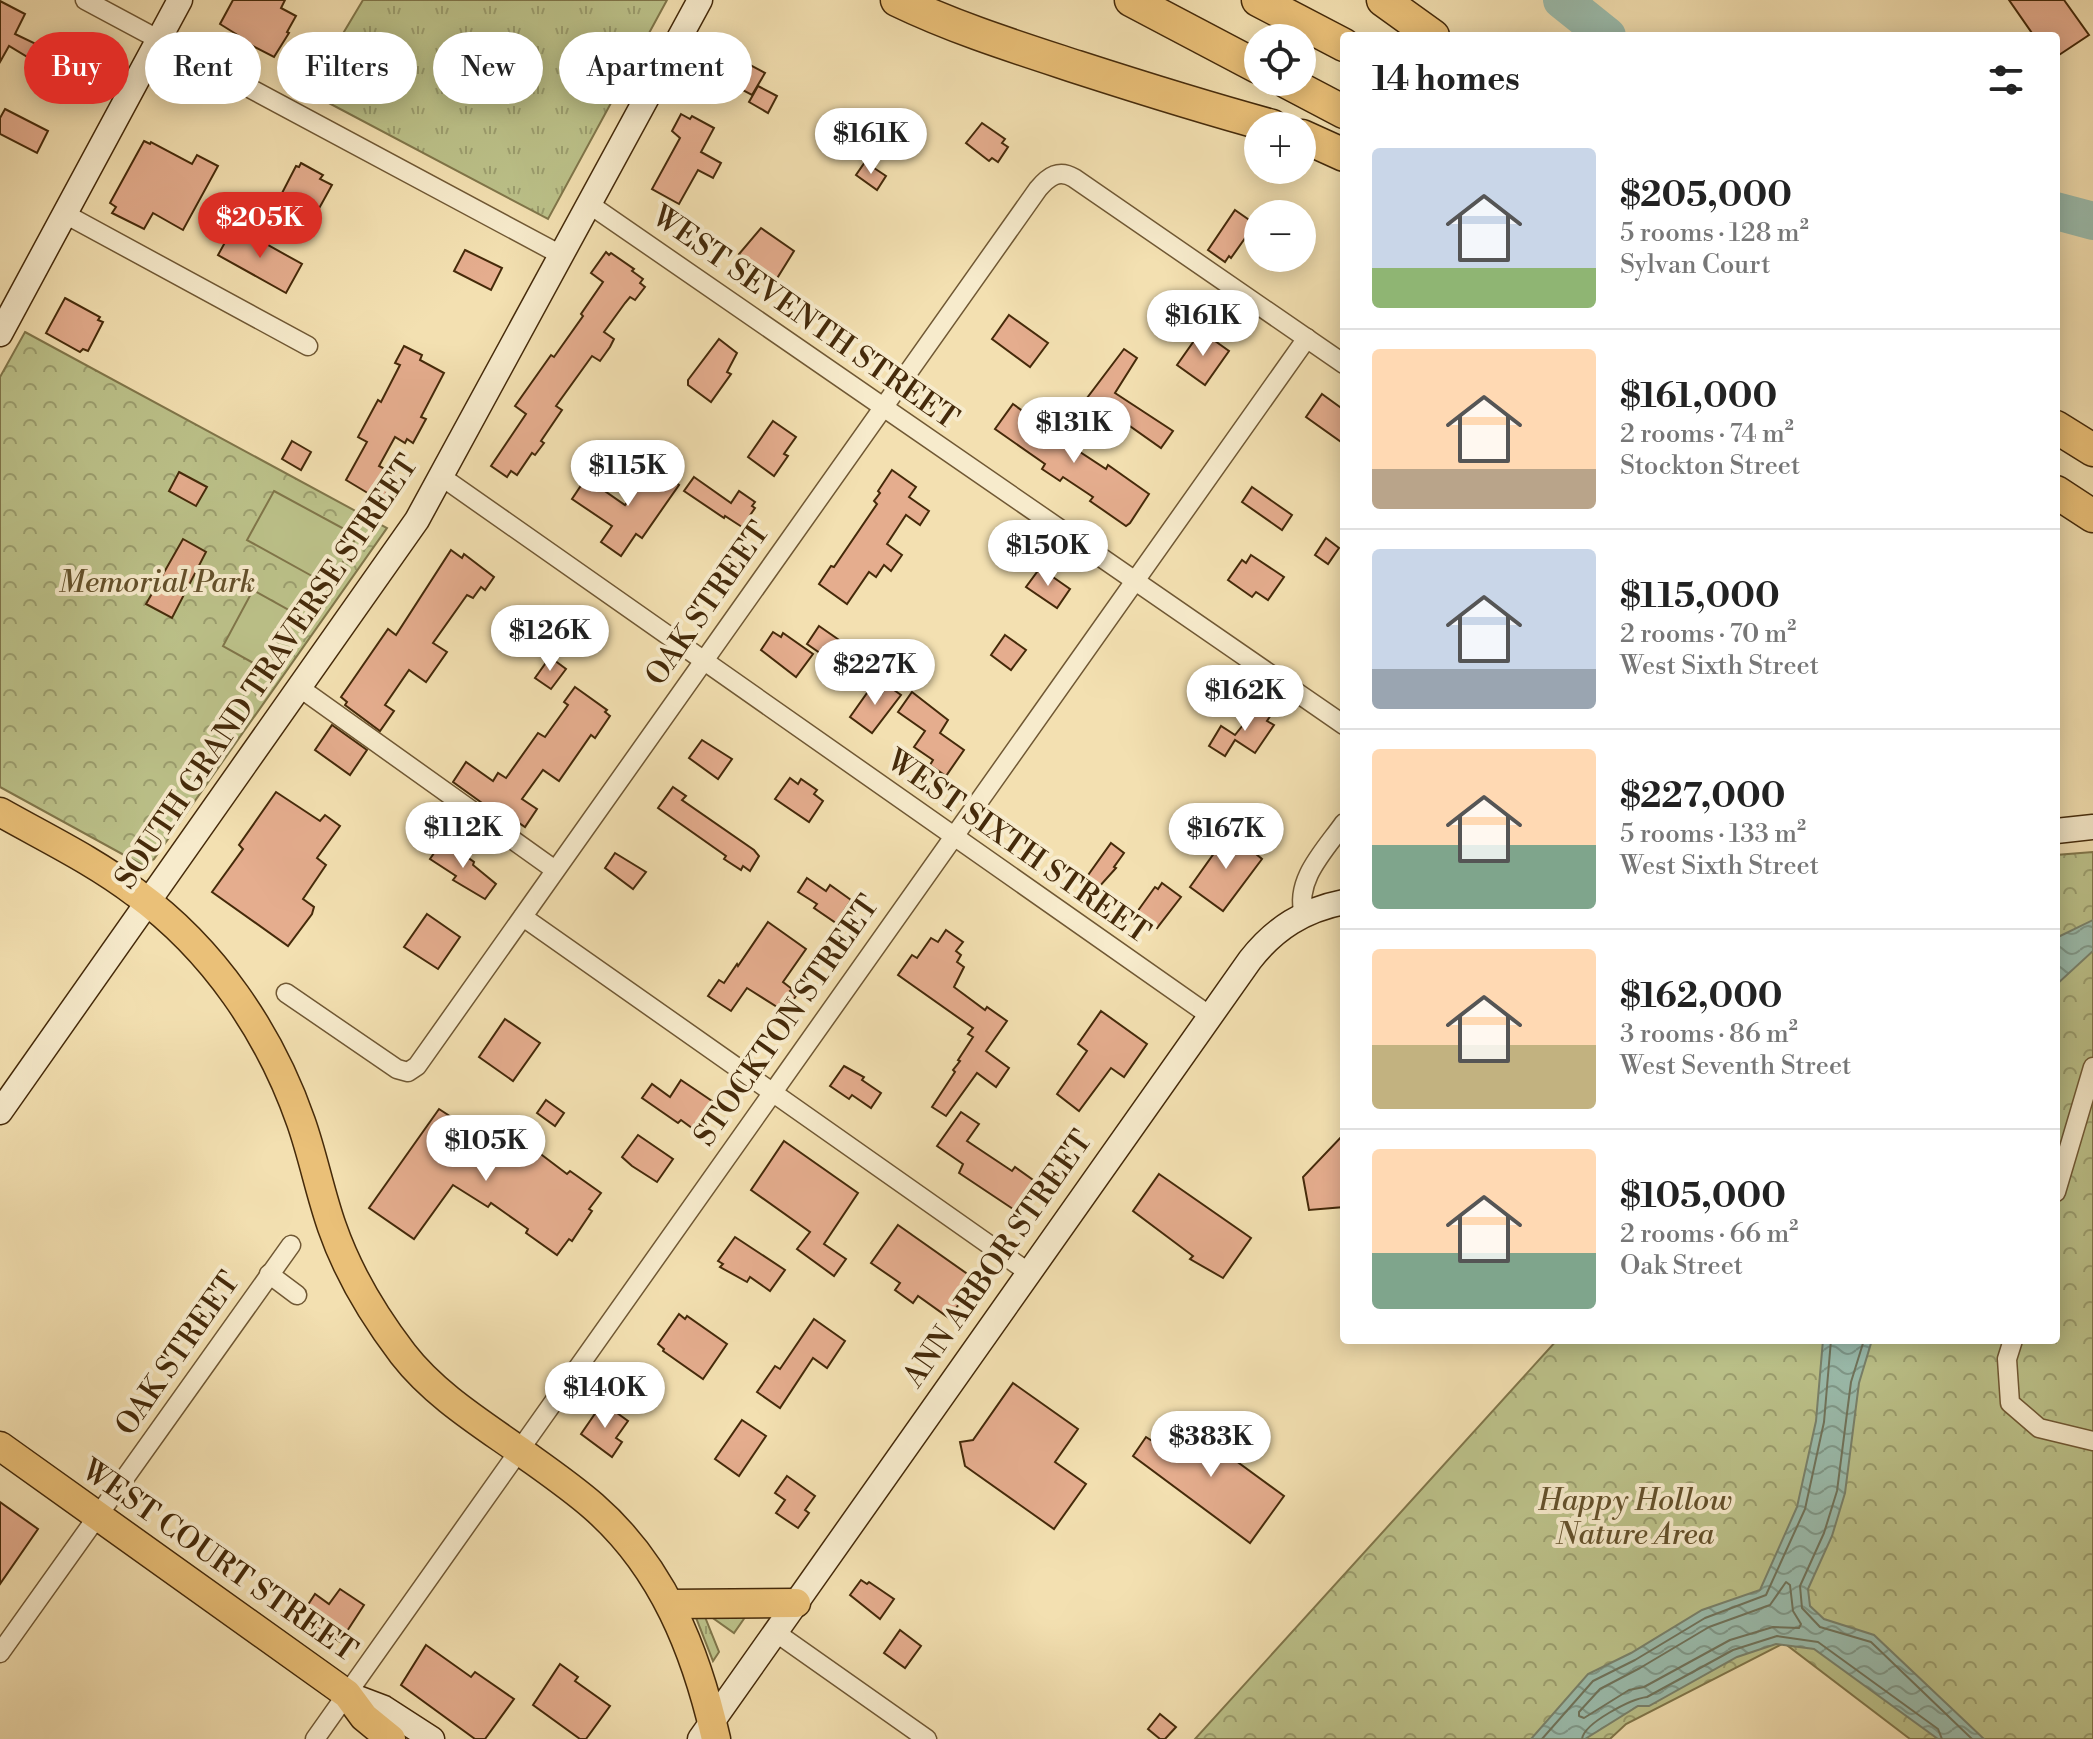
<!DOCTYPE html>
<meta charset="utf-8">
<style>
body{margin:0;font-family:"Libre Bodoni",serif;background:#f2f2f2;color:#222;height:100vh;display:flex;flex-direction:column;font-size:30px;white-space:nowrap}
*{box-sizing:border-box;margin:0}
p{font-size:26px;color:#767676}
.icon{flex:none;width:44px;height:44px;fill:none;stroke:currentColor;stroke-width:2;stroke-linecap:round;stroke-linejoin:round}
.map{position:relative;flex:1;overflow:hidden}
.side{position:absolute;left:1340px;top:32px;width:720px;height:1312px;display:flex;flex-direction:column;background:#fff;border-radius:8px;box-shadow:0 4px 20px #0003}
.side>*{flex:none}
.banner{position:absolute;left:24px;top:32px;width:760px;height:72px;display:flex;gap:16px}
.fabs{position:absolute;left:1244px;top:24px;display:grid;gap:16px}
.fabs a{display:grid;place-items:center;width:72px;height:72px;border-radius:50%;background:#fff;box-shadow:0 4px 20px #0003;font-size:40px}
.price{position:absolute;translate:-50% -68px;padding:0 18px;border-radius:28px;background:#fff;color:#222;font-size:26px;line-height:52px;filter:drop-shadow(0 2px 4px #0008)}
.price::after{content:'';position:absolute;left:50%;top:48px;width:24px;height:18px;margin-left:-12px;background:inherit;clip-path:polygon(0 0,100% 0,50% 100%)}
.price.current{background:#d93025;color:#fff}
ul{padding:0;list-style:none}
li{display:flex;align-items:center;gap:24px;height:200px;padding:0 32px}
li+li{border-top:2px solid #e0e0e0}
li span{display:grid;place-items:center;flex:none;width:224px;height:160px;border-radius:8px;color:#555}
li>.icon{margin-inline-start:auto}
span .icon{width:96px;height:96px;fill:#fffc;stroke-width:1}
li b{font-size:34px}
h2{display:flex;justify-content:space-between;align-items:center;height:96px;padding:0 32px;font-size:34px}
.chip{padding:0 28px;border-radius:36px;background:#fff;box-shadow:0 4px 20px #0003;font-size:28px;line-height:72px}
.chip.current{background:#d93025;color:#fff}
.map>svg:first-child{display:block}
</style>
<div class="map">
<svg width="2093" height="1739" viewBox="0 0 2093 1739">
<defs>
<pattern id="grass-tufts" width="24" height="20" patternUnits="userSpaceOnUse" patternTransform="scale(2)"><rect width="24" height="20" fill="#bcc28a"/><path d="M3 7l-1-3M5 7V3M7 7l1-3M15 17l-1-3M17 17v-4M19 17l1-3" fill="none" stroke="#9b9e6f"/></pattern>
<pattern id="park-crowns" width="20" height="18" patternUnits="userSpaceOnUse" patternTransform="scale(2)"><rect width="20" height="18" fill="#bcc28a"/><path d="M2 6a3 3 0 1 1 6 0M12 15a3 3 0 1 1 6 0" fill="none" stroke="#9b9e6f"/></pattern>
<pattern id="water-waves" width="16" height="10" patternUnits="userSpaceOnUse" patternTransform="scale(2)"><rect width="16" height="10" fill="#9bbdae"/><path d="M0 5q4-4 8 0t8 0" fill="none" stroke="#809a8c"/></pattern>
</defs>
<rect width="100%" height="100%" fill="#f3e0b1"/>
<filter id="stains"><feTurbulence type="fractalNoise" baseFrequency=".0025" numOctaves="4"/><feColorMatrix values="0 0 0 0 .2 0 0 0 0 .09 0 0 0 0 .02 0 0 0 .5 -.17"/></filter>
<radialGradient id="worn" r=".72"><stop offset=".6" stop-color="#630" stop-opacity="0"/><stop offset="1" stop-color="#630" stop-opacity=".3"/></radialGradient>
<g fill="url(#grass-tufts)" stroke="#80764a" stroke-width="2">
<polygon points="363,0 667,0 548,219 308,92"/>
<polygon points="748,1613 734,1633 710,1616"/>
<polygon points="695,1615 705,1617 719,1652 713,1661"/>
</g>
<g fill="url(#park-crowns)" stroke="#80764a" stroke-width="2">
<polygon points="25,332 387,528 154,859 144,866 0,787 0,377"/>
<polygon points="2093,852 2093,1739 1910,1739 1784,1643 1626,1724 1610,1739 1195,1739 1557,1340 2056,1340 2056,855"/>
</g>
<g fill="#bcc28a" stroke="#80764a" stroke-width="2">
<polygon points="274,491 357,536 330,586 247,540"/>
<polygon points="253,590 294,613 264,669 223,646"/>
</g>
<g fill="url(#water-waves)" stroke="#79826c" stroke-width="2">
<polygon points="2093,920 2093,951 2056,985 2056,938"/>
<polygon points="1823,1340 1872,1340 1859,1383 1845,1493 1832,1536 1808,1589 1810,1606 1824,1619 1874,1635 1984,1739 1938,1739 1814,1649 1776,1644 1737,1657 1649,1706 1638,1706 1585,1739 1531,1739 1588,1674 1631,1653 1702,1610 1760,1590 1797,1507 1816,1421"/>
</g>
<g fill="none" stroke-linecap="round" stroke-linejoin="round">
<g stroke="#70745c" stroke-width="2">
<polyline points="1864,1340 1851,1382 1837,1491 1824,1533 1800,1586 1802,1608 1820,1627 1871,1642 1972,1739"/>
<polygon points="1786,1582 1790,1585 1793,1611 1801,1624 1799,1628 1773,1627 1730,1640 1644,1687 1629,1690 1584,1718 1579,1716 1579,1712 1600,1689 1640,1668 1709,1627 1770,1605"/>
<polyline points="1542,1739 1593,1681 1635,1660 1705,1618 1766,1595 1805,1509 1824,1422 1831,1340"/>
<path d="M1582,1739C1584,1723 1631,1699 1647,1697L1733,1650L1777,1636L1818,1642L1938,1729L1942,1739"/>
</g>
<g stroke="#9bbdae" stroke-width="38">
<polyline points="1562,0 1607,36"/>
<polyline points="2056,211 2093,221"/>
</g>
</g>
<g fill="#e5ad8e" stroke="#452a0a" stroke-width="2">
<polygon points="233,0 285,0 281,8 296,16 287,32 289,33 274,57 243,41 244,39 220,24"/>
<polygon points="2009,0 2064,0 2089,35 2056,57 2056,36 2034,36"/>
<polygon points="0,1 25,14 15,34 44,48 49,37 66,46 70,39 86,48 75,68 80,71 72,84 9,46 0,62"/>
<polygon points="716,51 722,54 724,51 765,73 752,95 712,74 714,71 707,67"/>
<polygon points="758,86 777,96 768,113 749,102"/>
<polygon points="5,109 48,131 37,153 0,134 0,118"/>
<polygon points="681,114 690,119 692,116 714,128 701,152 721,163 713,178 698,170 679,204 652,189 680,138 672,131"/>
<polygon points="982,123 1005,139 1002,143 1008,147 998,162 992,158 989,161 966,143"/>
<polygon points="144,141 150,144 151,142 192,164 197,155 218,166 183,230 153,213 144,229 112,213 116,207 110,203"/>
<polygon points="865,162 886,176 877,190 856,175"/>
<polygon points="301,163 323,175 320,179 332,185 316,214 281,195 296,166 299,167"/>
<polygon points="1235,210 1255,224 1231,258 1229,256 1225,262 1208,250"/>
<polygon points="234,226 302,264 286,293 218,255"/>
<polygon points="761,228 794,251 776,280 739,254"/>
<polygon points="465,250 502,268 491,290 454,271"/>
<polygon points="606,252 609,255 611,253 634,269 632,271 643,279 640,283 645,287 635,300 630,297 625,303 604,332 614,339 610,347 600,361 592,356 556,406 562,410 541,441 544,443 535,455 532,453 517,475 511,471 507,477 491,466 526,414 515,406 551,355 554,357 583,316 581,314 603,282 591,273"/>
<polygon points="65,298 100,317 98,320 103,322 88,351 83,349 80,352 46,333"/>
<polygon points="1009,315 1048,343 1030,367 992,339"/>
<polygon points="1201,331 1229,351 1205,385 1177,365"/>
<polygon points="719,339 737,353 727,372 731,374 711,402 688,385 688,380"/>
<polygon points="404,346 422,355 420,360 444,373 421,417 426,419 413,443 407,439 405,443 395,437 379,466 385,469 382,475 393,480 385,496 374,490 371,495 346,480 367,442 358,437 378,400 381,402 400,365 395,363"/>
<polygon points="1124,349 1137,358 1115,393 1173,431 1161,448 1107,410 1104,415 1084,402"/>
<polygon points="1322,394 1344,410 1344,444 1306,417"/>
<polygon points="1013,404 1038,422 1041,418 1077,444 1074,448 1106,469 1108,465 1149,494 1130,523 1126,526 1090,501 1093,497 1063,477 1060,481 1042,469 1045,464 995,429"/>
<polygon points="773,421 796,437 784,454 788,456 774,476 748,457"/>
<polygon points="292,441 311,452 301,470 282,459"/>
<polygon points="652,466 679,485 642,538 636,534 621,556 601,542 612,526 572,499 586,478 625,505"/>
<polygon points="892,470 916,487 909,497 929,511 920,525 906,515 887,544 902,555 891,571 884,565 876,577 869,572 847,604 819,584 831,566 834,567 877,504 874,501 880,493 878,491"/>
<polygon points="179,472 207,487 196,506 169,491"/>
<polygon points="694,477 731,503 739,491 755,502 752,506 755,508 742,527 725,516 724,518 684,491"/>
<polygon points="1252,487 1292,515 1282,530 1242,502"/>
<polygon points="1326,538 1339,548 1328,564 1315,555"/>
<polygon points="183,539 206,552 172,618 146,604"/>
<polygon points="451,550 462,558 464,554 494,577 485,590 481,587 473,598 467,595 433,643 447,652 426,682 409,670 385,705 394,711 380,731 345,705 347,702 341,697 388,629 396,635"/>
<polygon points="1251,555 1284,577 1268,600 1256,592 1252,597 1228,580 1242,560 1246,563"/>
<polygon points="1040,568 1070,589 1057,608 1026,587"/>
<polygon points="819,626 842,642 830,660 807,644"/>
<polygon points="773,632 781,637 783,633 813,654 796,677 761,650"/>
<polygon points="1005,635 1026,650 1011,670 991,655"/>
<polygon points="550,657 566,669 551,689 535,678"/>
<polygon points="887,685 901,695 872,733 850,717 872,686 882,693"/>
<polygon points="575,687 607,710 605,712 610,716 595,738 591,735 559,781 543,770 522,799 537,809 525,827 516,821 515,823 509,819 507,821 453,782 466,762 493,781 498,773 506,778 538,733 545,737 568,705 564,702"/>
<polygon points="912,692 948,720 940,733 964,750 946,776 930,765 933,760 914,747 925,731 898,712"/>
<polygon points="1258,706 1271,715 1267,721 1274,725 1255,753 1235,740 1225,756 1209,746 1221,726 1235,735"/>
<polygon points="332,725 367,750 350,775 315,750"/>
<polygon points="702,740 732,759 718,779 689,758"/>
<polygon points="790,778 798,784 801,779 817,790 814,794 823,801 809,822 775,799"/>
<polygon points="673,787 686,796 682,800 754,850 759,856 750,871 743,866 741,870 724,859 726,856 658,808"/>
<polygon points="276,792 320,821 325,815 340,826 317,858 326,865 303,899 314,907 312,914 288,946 212,892 243,849 239,845"/>
<polygon points="1227,830 1262,859 1223,911 1190,887 1217,849 1214,846"/>
<polygon points="443,840 474,862 473,865 496,884 485,899 453,880 456,876 430,859"/>
<polygon points="1111,843 1124,853 1114,867 1116,868 1099,887 1086,878"/>
<polygon points="615,853 646,872 633,889 605,868"/>
<polygon points="807,878 826,891 830,885 851,900 836,923 814,908 817,904 798,892"/>
<polygon points="1162,883 1181,897 1157,928 1137,912 1155,887 1158,889"/>
<polygon points="427,914 460,937 438,969 404,947"/>
<polygon points="768,922 806,949 783,982 792,989 790,991 796,996 785,1012 747,988 731,1011 708,996 719,980 724,983 737,964 738,966"/>
<polygon points="946,930 963,942 956,951 961,955 957,962 964,967 954,987 985,1010 987,1007 1007,1021 986,1051 1009,1068 996,1087 977,1073 946,1116 932,1107 955,1072 953,1070 960,1061 958,1060 973,1037 968,1034 973,1028 898,975 912,955 917,958 931,938 938,942"/>
<polygon points="1101,1011 1147,1044 1124,1077 1111,1068 1079,1111 1057,1094 1087,1051 1078,1044"/>
<polygon points="505,1019 540,1043 513,1081 479,1057"/>
<polygon points="844,1066 864,1077 862,1080 881,1093 871,1108 852,1095 849,1099 830,1086"/>
<polygon points="681,1080 712,1101 692,1128 681,1120 678,1123 642,1098 652,1084 670,1097"/>
<polygon points="546,1100 564,1113 555,1126 537,1113"/>
<polygon points="439,1109 479,1135 481,1132 490,1138 501,1124 567,1174 570,1171 601,1193 589,1209 592,1211 572,1241 569,1239 557,1255 526,1233 528,1229 491,1203 488,1207 453,1185 414,1239 369,1208"/>
<polygon points="961,1112 979,1124 967,1141 1012,1171 1015,1167 1036,1182 1019,1207 1016,1205 1013,1209 959,1173 963,1164 937,1146"/>
<polygon points="1344,1134 1344,1207 1309,1210 1303,1177"/>
<polygon points="638,1135 673,1159 657,1182 632,1166 622,1157"/>
<polygon points="784,1141 858,1193 824,1244 846,1259 834,1276 797,1249 810,1232 751,1190"/>
<polygon points="1159,1174 1251,1238 1223,1278 1190,1259 1193,1256 1133,1211"/>
<polygon points="898,1225 976,1280 949,1318 918,1296 913,1303 895,1290 900,1283 871,1263"/>
<polygon points="735,1237 785,1270 770,1291 750,1277 747,1282 720,1267 723,1264 718,1261"/>
<polygon points="679,1314 685,1319 687,1316 727,1344 703,1379 663,1351 664,1349 658,1344"/>
<polygon points="814,1319 845,1341 827,1368 813,1358 780,1408 757,1392 775,1366 780,1369"/>
<polygon points="1013,1383 1078,1429 1055,1462 1086,1484 1054,1529 965,1466 960,1442 973,1440"/>
<polygon points="601,1405 604,1407 606,1405 628,1421 616,1438 622,1442 612,1457 581,1434"/>
<polygon points="1176,1417 1284,1496 1250,1543 1133,1456 1146,1437 1157,1444"/>
<polygon points="742,1420 766,1436 739,1476 715,1459"/>
<polygon points="787,1476 815,1496 805,1510 809,1513 798,1528 776,1513 785,1500 775,1493"/>
<polygon points="0,1502 38,1529 0,1584"/>
<polygon points="861,1580 867,1584 869,1582 894,1599 880,1619 850,1595"/>
<polygon points="340,1589 364,1605 340,1642 300,1617 315,1594 329,1604"/>
<polygon points="900,1630 921,1646 905,1668 884,1653"/>
<polygon points="426,1645 471,1677 475,1672 514,1699 485,1739 475,1739 401,1685"/>
<polygon points="560,1664 578,1677 575,1681 610,1706 586,1739 580,1739 533,1705"/>
<polygon points="1160,1714 1176,1727 1165,1739 1160,1739 1148,1729"/>
</g>
<g fill="none" stroke-linecap="round" stroke-linejoin="round">
<defs>
<g id="street">
<polyline points="85,0 561,255"/>
<polyline points="589,204 1344,725"/>
<polyline points="65,214 308,346"/>
<polyline points="442,477 1209,1015"/>
<polyline points="300,688 555,870"/>
<path d="M1304,914C1294,880 1326,849 1344,823"/>
<polyline points="523,917 1028,1272"/>
<path d="M286,993L397,1069L408,1072L417,1066L1038,189C1049,176 1059,169 1074,178L1344,364"/>
<polyline points="2056,1192 2093,1067"/>
<polyline points="269,1274 297,1295"/>
<polyline points="2013,1340 2007,1359 2010,1403 2039,1428 2093,1441"/>
<polyline points="775,1632 927,1739"/>
<polyline points="0,1653 291,1245"/>
<polyline points="315,1739 1307,338"/>
</g>
<g id="secondary">
<polyline points="0,334 180,0"/>
<polyline points="2056,831 2093,827"/>
<polyline points="0,1112 417,520 700,0"/>
<polyline points="347,1694 384,1708 432,1739"/>
<path d="M700,1739L1250,960C1275,928 1304,910 1344,902"/>
</g>
<g id="primary">
<path d="M0,812C46,838 94,861 136,893C213,949 270,1033 301,1122C313,1156 320,1193 332,1227C348,1273 374,1316 403,1354C434,1394 479,1422 520,1451C545,1469 570,1486 593,1506C663,1567 696,1651 716,1739"/>
<polyline points="0,1446 347,1694 364,1717 391,1739"/>
<polyline points="670,1604 796,1603"/>
</g>
<g id="highway">
<path d="M897,0C955,28 1016,47 1077,67C1142,88 1206,108 1272,126"/>
<polyline points="1131,0 1258,67"/>
<polyline points="1258,0 1344,45"/>
<polyline points="1383,0 1433,36"/>
<polyline points="1287,82 1344,112"/>
<polyline points="1302,136 1344,155"/>
<polyline points="2056,427 2093,450"/>
<polyline points="2056,492 2093,516"/>
</g>
</defs>
<use href="#street" stroke="#705834" stroke-width="21"/>
<use href="#secondary" stroke="#452a0a" stroke-width="27"/>
<use href="#primary" stroke="#452a0a" stroke-width="31"/>
<use href="#highway" stroke="#452a0a" stroke-width="35"/>
<use href="#street" stroke="#f7ebcc" stroke-width="18"/>
<use href="#secondary" stroke="#f7ebcc" stroke-width="24"/>
<use href="#primary" stroke="#eac078" stroke-width="28"/>
<use href="#highway" stroke="#eac078" stroke-width="32"/>
</g>
<g text-anchor="middle" dominant-baseline="central" stroke-width="8" stroke-linejoin="round" paint-order="stroke">
<g font-size="30" fill="#452a0a" stroke="#f7ebcc">
<text transform="translate(805 318) rotate(35)">WEST SEVENTH STREET</text>
<text transform="translate(708 604) rotate(-55)">OAK STREET</text>
<text transform="translate(267 672) rotate(-56)">SOUTH GRAND TRAVERSE STREET</text>
<text transform="translate(1018 847) rotate(35)">WEST SIXTH STREET</text>
<text transform="translate(787 1021) rotate(-55)">STOCKTON STREET</text>
<text transform="translate(998 1259) rotate(-55)">ANN ARBOR STREET</text>
<text transform="translate(178 1354) rotate(-55)">OAK STREET</text>
<text transform="translate(219 1561) rotate(35)">WEST COURT STREET</text>
</g>
<g font-size="30" font-style="italic" fill="#63502a" stroke="#f7ebcc">
<text x="157" y="583">Memorial Park</text>
<text x="1635" y="1501">Happy Hollow<tspan x="1635" dy="34">Nature Area</tspan></text>
</g>
</g>
<rect width="100%" height="100%" filter="url(#stains)"/>
<rect width="100%" height="100%" fill="url(#worn)"/>
</svg>
<div class="fabs">
<a><svg class="icon" aria-label="locate" viewBox="0 0 24 24"><circle cx="12" cy="12" r="6"/><path d="M12 2v4M12 18v4M2 12h4M18 12h4"/></svg></a>
<a>+</a>
<a>−</a>
</div>
<b class="price" style="left:871px;top:176px">$161K</b>
<b class="price current" style="left:260px;top:260px">$205K</b>
<b class="price" style="left:1203px;top:358px">$161K</b>
<b class="price" style="left:1074px;top:465px">$131K</b>
<b class="price" style="left:628px;top:508px">$115K</b>
<b class="price" style="left:1048px;top:588px">$150K</b>
<b class="price" style="left:550px;top:673px">$126K</b>
<b class="price" style="left:875px;top:707px">$227K</b>
<b class="price" style="left:1245px;top:733px">$162K</b>
<b class="price" style="left:463px;top:870px">$112K</b>
<b class="price" style="left:1226px;top:871px">$167K</b>
<b class="price" style="left:486px;top:1183px">$105K</b>
<b class="price" style="left:605px;top:1430px">$140K</b>
<b class="price" style="left:1211px;top:1479px">$383K</b>
<div class="banner">
<a class="chip current">Buy</a>
<a class="chip">Rent</a>
<a class="chip">Filters</a>
<a class="chip">New</a>
<a class="chip">Apartment</a>
</div>
<section class="side">
<h2>14 homes<svg class="icon" aria-label="filters" viewBox="0 0 24 24"><path d="M4 7h16M4 17h16"/><circle cx="9" cy="7" r="2"/><circle cx="15" cy="17" r="2"/></svg></h2>
<ul>
<li><span style="background:linear-gradient(#c9d6e8 75%,#8fb573 0)"><svg class="icon" aria-label="home" viewBox="0 0 24 24"><path d="M3 11l9-7 9 7M6 9v11h12V9"/></svg></span><div><b>$205,000</b><p>5 rooms · 128 m²</p><p>Sylvan Court</p></div></li>
<li><span style="background:linear-gradient(#ffd9b3 75%,#b9a48a 0)"><svg class="icon" aria-label="home" viewBox="0 0 24 24"><path d="M3 11l9-7 9 7M6 9v11h12V9"/></svg></span><div><b>$161,000</b><p>2 rooms · 74 m²</p><p>Stockton Street</p></div></li>
<li><span style="background:linear-gradient(#c9d6e8 75%,#9aa5b1 0)"><svg class="icon" aria-label="home" viewBox="0 0 24 24"><path d="M3 11l9-7 9 7M6 9v11h12V9"/></svg></span><div><b>$115,000</b><p>2 rooms · 70 m²</p><p>West Sixth Street</p></div></li>
<li><span style="background:linear-gradient(#ffd9b3 60%,#7fa58c 0)"><svg class="icon" aria-label="home" viewBox="0 0 24 24"><path d="M3 11l9-7 9 7M6 9v11h12V9"/></svg></span><div><b>$227,000</b><p>5 rooms · 133 m²</p><p>West Sixth Street</p></div></li>
<li><span style="background:linear-gradient(#ffd9b3 60%,#c2b280 0)"><svg class="icon" aria-label="home" viewBox="0 0 24 24"><path d="M3 11l9-7 9 7M6 9v11h12V9"/></svg></span><div><b>$162,000</b><p>3 rooms · 86 m²</p><p>West Seventh Street</p></div></li>
<li><span style="background:linear-gradient(#ffd9b3 65%,#7fa58c 0)"><svg class="icon" aria-label="home" viewBox="0 0 24 24"><path d="M3 11l9-7 9 7M6 9v11h12V9"/></svg></span><div><b>$105,000</b><p>2 rooms · 66 m²</p><p>Oak Street</p></div></li>
</ul>
</section>
</div>
